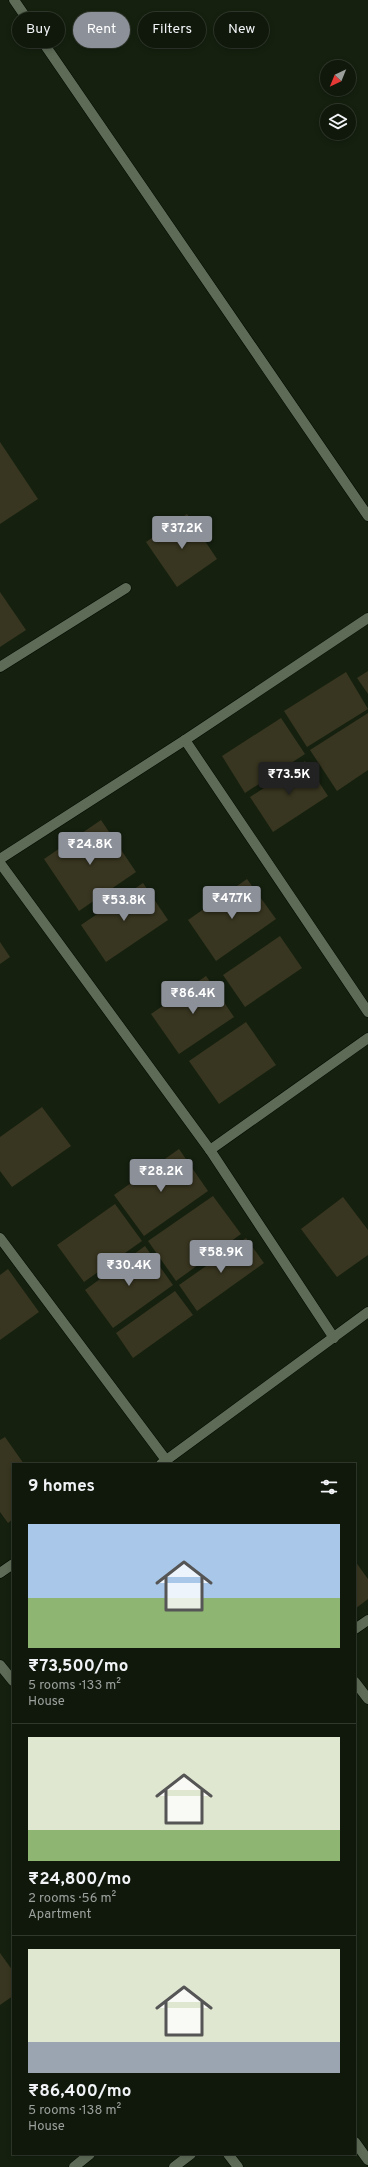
<!DOCTYPE html>
<meta charset="utf-8">
<style>
body{margin:0;font-family:Overpass,sans-serif;background:#192114;color:#f1f3f6;height:100vh;display:flex;flex-direction:column;font-size:15px;white-space:nowrap}
*{box-sizing:border-box;margin:0}
p{font-size:13px;color:#9ca09d}
.icon{flex:none;width:22px;height:22px;fill:none;stroke:currentColor;stroke-width:2;stroke-linecap:round;stroke-linejoin:round}
.map{position:relative;flex:1;overflow:hidden}
.side{position:absolute;left:12px;top:1463px;width:344px;height:692px;display:flex;flex-direction:column;background:#10180b;border-radius:0px;box-shadow:0 2px 6px #0003,0 0 0 1px #30372c}
.side>*{flex:none}
.top-card{position:absolute;left:12px;top:12px;width:344px;height:36px;display:flex;gap:8px}
.needle{width:26px;rotate:223deg}
.tools{position:absolute;left:320px;top:60px;display:grid;gap:8px}
.tools a{display:grid;place-items:center;width:36px;height:36px;border-radius:50%;background:#10180b;box-shadow:0 2px 6px #0003,0 0 0 1px #30372c;font-size:20px}
.price{position:absolute;translate:-50% -34px;padding:0 9px;border-radius:4px;background:#8c9099;color:#fff;font-size:13px;line-height:26px;filter:drop-shadow(0 1px 2px #0008)}
.price::after{content:'';position:absolute;left:50%;top:24px;width:12px;height:9px;margin-left:-6px;background:inherit;clip-path:polygon(0 0,100% 0,50% 100%)}
.price.current{background:#222;color:#fff}
ul{padding:0;list-style:none}
li{display:grid;align-content:center;gap:8px;height:212px;padding:0 16px}
li+li{border-top:1px solid #30372c}
li span{display:grid;place-items:center;height:124px;border-radius:0px;color:#555}
li>.icon{margin-inline-start:auto}
span .icon{width:72px;height:72px;fill:#fffc;stroke-width:1}
li b{font-size:17px}
h2{display:flex;justify-content:space-between;align-items:center;height:48px;padding:0 16px;font-size:17px}
.chip{padding:0 14px;border-radius:18px;background:#10180b;box-shadow:0 2px 6px #0003,0 0 0 1px #30372c;font-size:14px;line-height:36px}
.chip.current{background:#8c9099;color:#fff}
.map>svg:first-child{display:block}
</style>
<div class="map">
<svg width="368" height="2167" viewBox="0 0 368 2167">
<rect width="100%" height="100%" fill="#15200f"/>
<g fill="#383620">
<polygon points="0,442 38,499 0,524"/>
<polygon points="187,514 217,559 177,587 146,542"/>
<polygon points="0,592 26,630 0,647"/>
<polygon points="368,671 368,694 357,678"/>
<polygon points="346,672 368,709 307,747 284,711"/>
<polygon points="368,713 368,770 337,791 310,750"/>
<polygon points="281,718 305,754 245,793 222,756"/>
<polygon points="305,761 328,796 273,832 250,797"/>
<polygon points="101,820 136,872 79,911 44,859"/>
<polygon points="247,879 276,919 216,961 188,920"/>
<polygon points="143,883 168,920 106,962 81,925"/>
<polygon points="280,936 302,968 245,1007 223,975"/>
<polygon points="0,942 10,957 0,964"/>
<polygon points="206,976 234,1017 179,1054 151,1014"/>
<polygon points="246,1022 276,1065 219,1104 189,1061"/>
<polygon points="42,1107 71,1146 12,1187 0,1171 0,1137"/>
<polygon points="179,1149 208,1191 144,1236 114,1195"/>
<polygon points="213,1196 241,1234 176,1281 148,1241"/>
<polygon points="343,1197 368,1230 368,1255 337,1277 301,1229"/>
<polygon points="115,1204 142,1241 84,1282 57,1245"/>
<polygon points="246,1238 264,1263 197,1311 179,1285"/>
<polygon points="145,1246 173,1285 113,1328 85,1290"/>
<polygon points="8,1269 39,1312 0,1340 0,1275"/>
<polygon points="175,1291 193,1315 133,1358 116,1333"/>
<polygon points="5,1437 24,1464 13,1464 13,1519 8,1523 0,1512 0,1440"/>
<polygon points="355,1561 368,1579 368,1599 355,1609"/>
<polygon points="0,1953 13,1971 13,1996 0,2005"/>
</g>
<g fill="none" stroke-linecap="round" stroke-linejoin="round">
<defs>
<g id="lane">
<polyline points="228,2154 238,2167"/>
<polyline points="174,2167 191,2154"/>
</g>
<g id="street">
<polyline points="14,0 368,516"/>
<polyline points="0,667 126,588"/>
<polyline points="185,740 368,1012"/>
<polyline points="0,859 185,740 368,618"/>
<polyline points="0,863 210,1150 334,1338"/>
<polyline points="210,1150 368,1038"/>
<polyline points="0,1238 166,1460"/>
<polyline points="355,1629 368,1620"/>
<polyline points="355,1682 368,1699"/>
<polyline points="74,2167 90,2154"/>
</g>
<g id="secondary">
<polyline points="161,1464 368,1312"/>
<polyline points="0,1573 13,1564"/>
<polyline points="0,1665 13,1681"/>
<polyline points="355,2142 368,2160"/>
</g>
</defs>
<use href="#lane" stroke="#030a00" stroke-width="11"/>
<use href="#street" stroke="#030a00" stroke-width="11"/>
<use href="#secondary" stroke="#030a00" stroke-width="11"/>
<use href="#lane" stroke="#5e6c57" stroke-width="10"/>
<use href="#street" stroke="#5e6c57" stroke-width="10"/>
<use href="#secondary" stroke="#5e6c57" stroke-width="10"/>
</g>
</svg>
<div class="tools">
<a><svg class="needle" viewBox="-14 -14 28 28"><path d="M0-13l5 13h-10z" fill="#e53935"/><path d="M0 13l5-13h-10z" fill="#9ca09d"/></svg></a>
<a><svg class="icon" aria-label="layers" viewBox="0 0 24 24"><path d="M12 4l9 5-9 5-9-5zM3 14l9 5 9-5"/></svg></a>
</div>
<b class="price" style="left:182px;top:550px">₹37.2K</b>
<b class="price current" style="left:289px;top:796px">₹73.5K</b>
<b class="price" style="left:90px;top:866px">₹24.8K</b>
<b class="price" style="left:232px;top:920px">₹47.7K</b>
<b class="price" style="left:124px;top:922px">₹53.8K</b>
<b class="price" style="left:193px;top:1015px">₹86.4K</b>
<b class="price" style="left:161px;top:1193px">₹28.2K</b>
<b class="price" style="left:221px;top:1274px">₹58.9K</b>
<b class="price" style="left:129px;top:1287px">₹30.4K</b>
<div class="top-card">
<a class="chip">Buy</a>
<a class="chip current">Rent</a>
<a class="chip">Filters</a>
<a class="chip">New</a>
</div>
<section class="side">
<h2>9 homes<svg class="icon" aria-label="filters" viewBox="0 0 24 24"><path d="M4 7h16M4 17h16"/><circle cx="9" cy="7" r="2"/><circle cx="15" cy="17" r="2"/></svg></h2>
<ul>
<li><span style="background:linear-gradient(#a9c7e8 60%,#8fb573 0)"><svg class="icon" aria-label="home" viewBox="0 0 24 24"><path d="M3 11l9-7 9 7M6 9v11h12V9"/></svg></span><div><b>₹73,500/mo</b><p>5 rooms · 133 m²</p><p>House</p></div></li>
<li><span style="background:linear-gradient(#dfe7d0 75%,#8fb573 0)"><svg class="icon" aria-label="home" viewBox="0 0 24 24"><path d="M3 11l9-7 9 7M6 9v11h12V9"/></svg></span><div><b>₹24,800/mo</b><p>2 rooms · 56 m²</p><p>Apartment</p></div></li>
<li><span style="background:linear-gradient(#dfe7d0 75%,#9aa5b1 0)"><svg class="icon" aria-label="home" viewBox="0 0 24 24"><path d="M3 11l9-7 9 7M6 9v11h12V9"/></svg></span><div><b>₹86,400/mo</b><p>5 rooms · 138 m²</p><p>House</p></div></li>
</ul>
</section>
</div>
